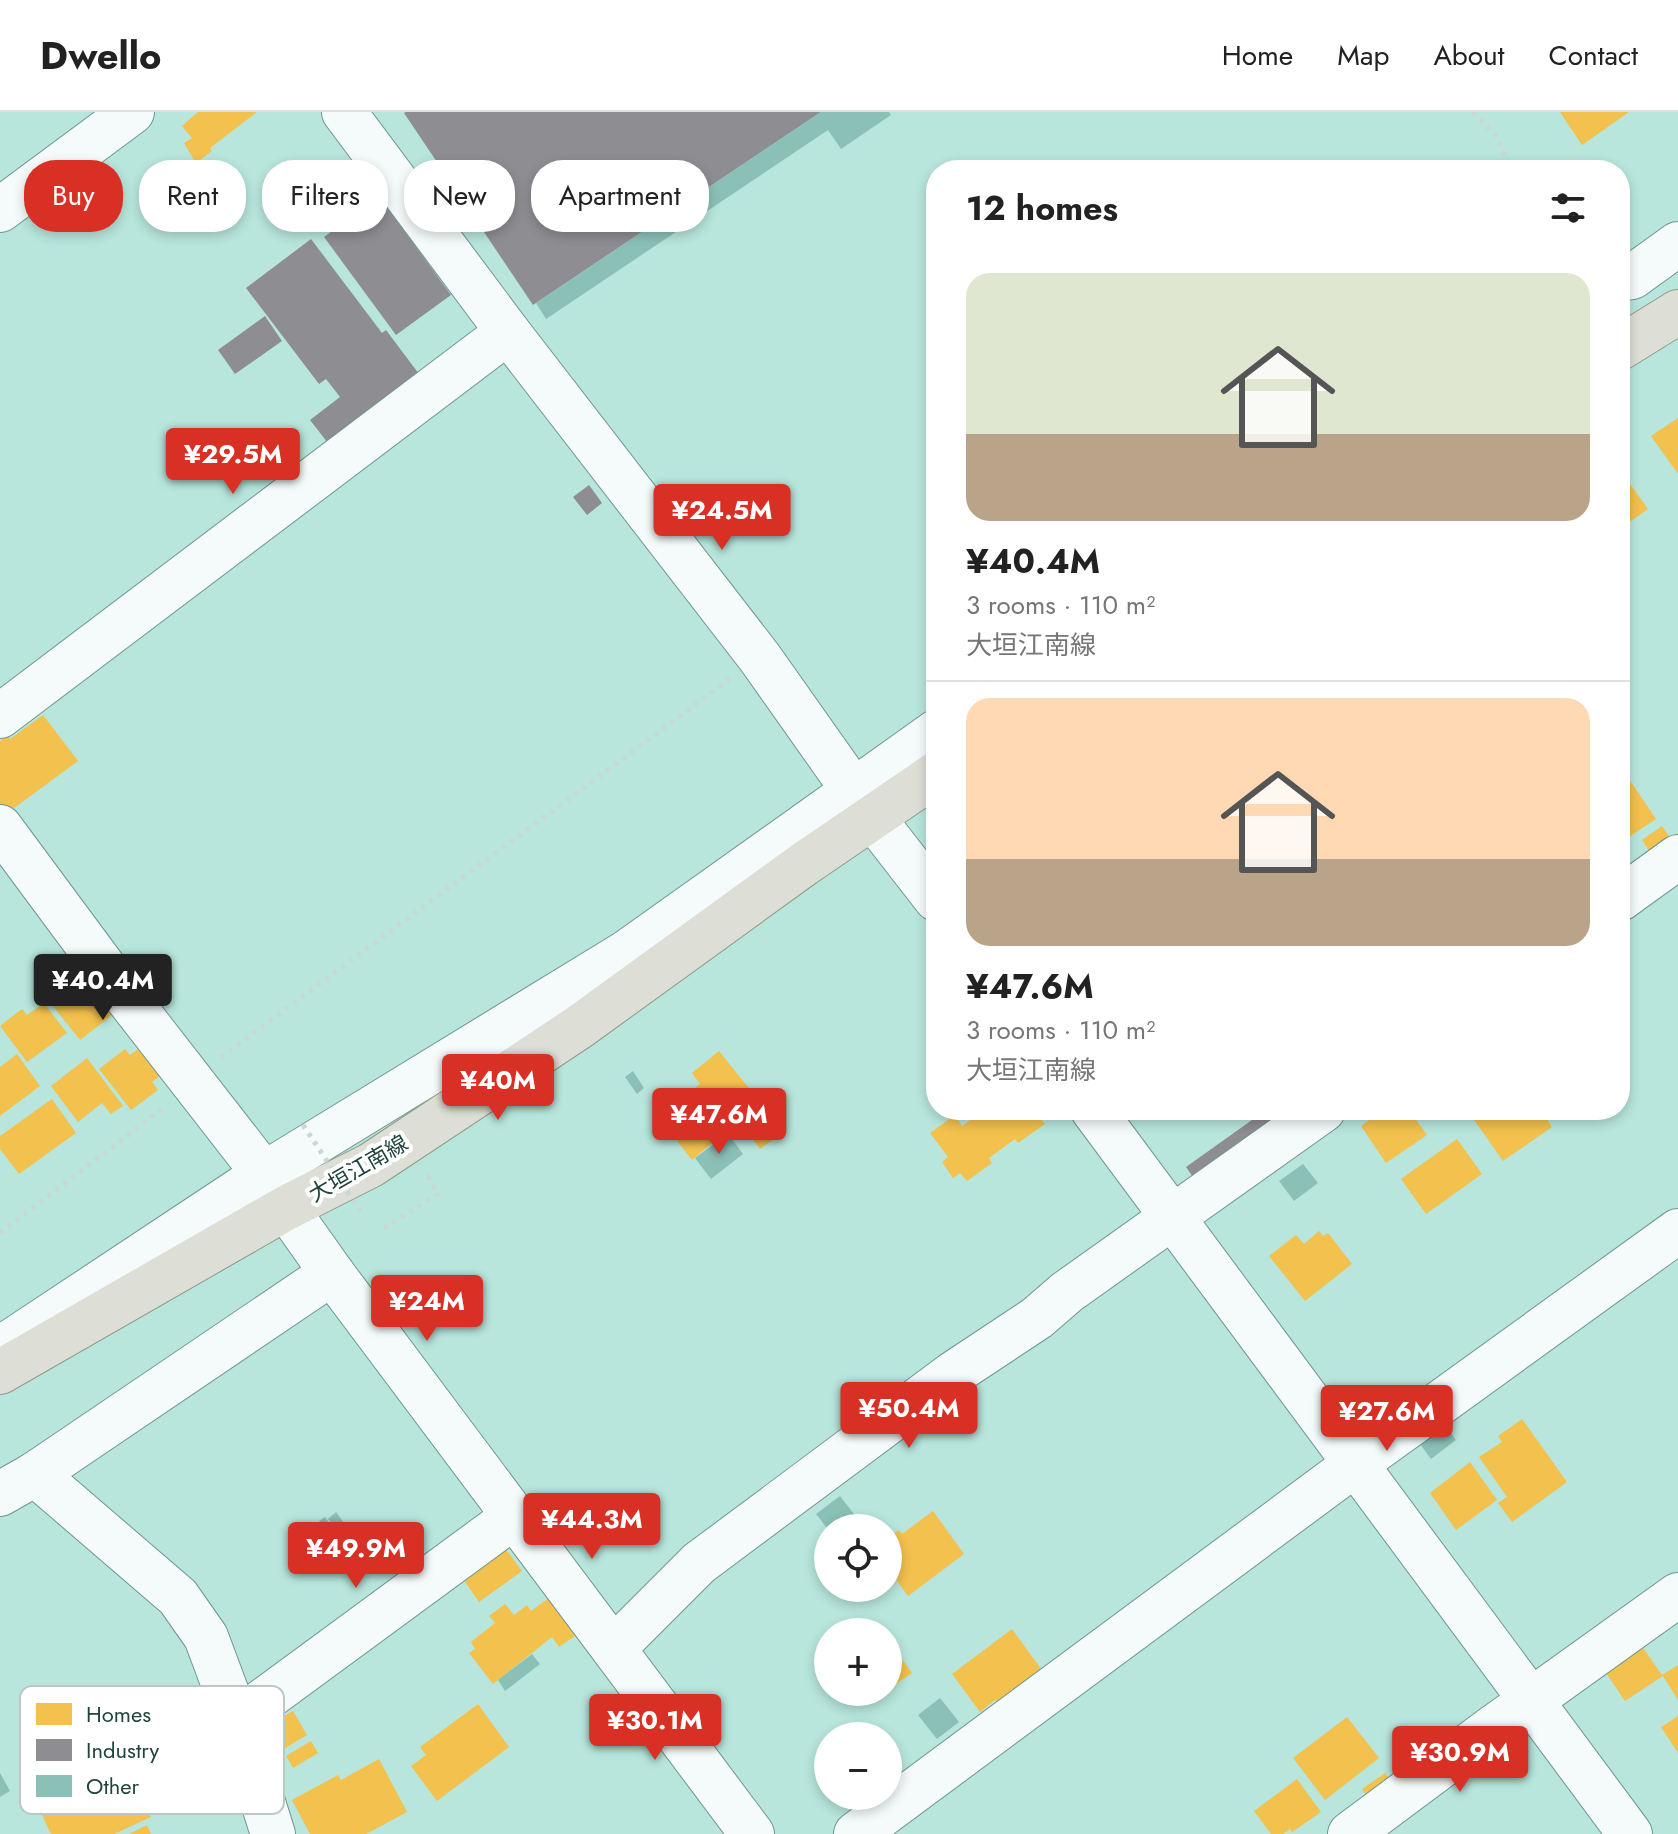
<!DOCTYPE html>
<meta charset="utf-8">
<style>
body{margin:0;font-family:Jost,"Noto Sans JP",sans-serif;background:#f2f2f2;color:#222;height:100vh;display:flex;flex-direction:column;font-size:30px;white-space:nowrap}
*{box-sizing:border-box;margin:0}
p{font-size:26px;color:#767676}
.icon{flex:none;width:44px;height:44px;fill:none;stroke:currentColor;stroke-width:2;stroke-linecap:round;stroke-linejoin:round}
.map{position:relative;flex:1;overflow:hidden}
.side{position:absolute;left:926px;top:48px;width:704px;height:960px;display:flex;flex-direction:column;background:#fff;border-radius:32px;box-shadow:0 4px 12px #0003}
.side>*{flex:none}
.guide{position:absolute;left:24px;top:48px;width:760px;height:72px;display:flex;gap:16px}
.fabs{position:absolute;left:814px;top:1402px;display:grid;gap:16px}
.fabs a{display:grid;place-items:center;width:88px;height:88px;border-radius:50%;background:#fff;box-shadow:0 4px 12px #0003;font-size:40px}
.price{position:absolute;translate:-50% -68px;padding:0 18px;border-radius:8px;background:#d93025;color:#fff;font-size:26px;line-height:52px;filter:drop-shadow(0 2px 4px #0008)}
.price::after{content:'';position:absolute;left:50%;top:48px;width:24px;height:18px;margin-left:-12px;background:inherit;clip-path:polygon(0 0,100% 0,50% 100%)}
.price.on{background:#222;color:#fff}
ul{padding:0;list-style:none}
li{display:grid;align-content:center;gap:16px;height:424px;padding:0 40px}
li+li{border-top:2px solid #e0e0e0}
li span{display:grid;place-items:center;height:248px;border-radius:24px;color:#555}
li>.icon{margin-inline-start:auto}
span .icon{width:144px;height:144px;fill:#fffc;stroke-width:1}
li b{font-size:34px}
h2{display:flex;justify-content:space-between;align-items:center;height:96px;padding:0 40px;font-size:34px}
.chip{padding:0 28px;border-radius:32px;background:#fff;box-shadow:0 4px 12px #0003;font-size:28px;line-height:72px}
.chip.on{background:#d93025;color:#fff}
header{display:flex;align-items:center;gap:48px;box-sizing:border-box;height:112px;padding:0 40px;background:#fff;border-bottom:2px solid #e0e0e0}
header strong{font-size:38px}
nav{display:flex;gap:44px;margin-inline-start:auto;font-size:28px}
.map>svg:first-child{display:block}
</style>
<header>
<strong>Dwello</strong>
<nav><a>Home</a><a>Map</a><a>About</a><a>Contact</a></nav>
</header>
<div class="map">
<svg width="1678" height="1722" viewBox="0 0 1678 1722">
<rect width="100%" height="100%" fill="#b8e6dc"/>
<g fill="#f2c14e">
<polygon points="198,0 257,0 210,36 212,39 196,51 184,31 192,26 182,14"/>
<polygon points="1560,0 1629,0 1582,33"/>
<polygon points="1678,306 1678,362 1651,324"/>
<polygon points="1620,358 1648,397 1620,417"/>
<polygon points="43,603 78,649 6,702 0,694 0,629 8,623 10,627"/>
<polygon points="1629,667 1656,707 1623,729 1628,736 1620,742 1620,673"/>
<polygon points="1662,714 1676,734 1655,748 1642,728"/>
<polygon points="92,860 120,897 80,928 49,889"/>
<polygon points="44,891 67,921 27,950 0,914 22,897 27,903"/>
<polygon points="145,932 166,960 152,970 158,978 131,998 99,957 125,937 130,943"/>
<polygon points="719,939 760,990 692,1048 652,996 677,976 684,985 700,972 692,961"/>
<polygon points="17,942 40,974 0,1004 0,955"/>
<polygon points="87,946 123,994 111,1002 102,991 78,1010 51,974"/>
<polygon points="52,987 76,1021 19,1062 0,1037 0,1024"/>
<polygon points="765,991 786,1018 760,1037 740,1010"/>
<polygon points="984,998 1034,998 1045,1012 1018,1031 1015,1027 989,1046 992,1051 967,1069 960,1061 953,1066 942,1050 948,1045 930,1021 955,1003 962,1014"/>
<polygon points="1383,998 1409,998 1427,1023 1386,1051 1361,1014"/>
<polygon points="1467,998 1541,998 1552,1015 1503,1049"/>
<polygon points="1457,1027 1482,1062 1426,1102 1401,1067"/>
<polygon points="1319,1119 1323,1124 1328,1121 1352,1152 1305,1189 1269,1144 1296,1123 1304,1132"/>
<polygon points="1522,1307 1567,1370 1512,1410 1498,1391 1507,1385 1479,1345 1502,1330 1498,1324"/>
<polygon points="1470,1350 1497,1388 1456,1418 1430,1381"/>
<polygon points="933,1399 964,1442 908,1484 888,1457 888,1426 899,1418 902,1422"/>
<polygon points="505,1436 522,1459 479,1490 463,1467"/>
<polygon points="557,1480 585,1517 559,1535 552,1525 493,1572 469,1541 475,1537 471,1530 495,1511 489,1504 505,1492 514,1503 527,1493 531,1499"/>
<polygon points="1012,1517 1044,1561 998,1591 995,1588 980,1600 952,1562"/>
<polygon points="888,1528 912,1561 896,1572 888,1560"/>
<polygon points="1641,1533 1662,1563 1678,1553 1678,1588 1663,1564 1625,1589 1604,1558"/>
<polygon points="478,1592 509,1635 437,1689 411,1654 426,1643 420,1635"/>
<polygon points="293,1599 307,1623 282,1638 268,1613"/>
<polygon points="1678,1604 1678,1641 1661,1615"/>
<polygon points="1347,1605 1379,1646 1325,1688 1293,1646"/>
<polygon points="311,1629 318,1641 293,1656 286,1644"/>
<polygon points="379,1647 407,1700 366,1722 310,1722 292,1688 338,1663 341,1668"/>
<polygon points="126,1651 151,1705 114,1722 51,1722 36,1690 78,1666 81,1674"/>
<polygon points="1385,1661 1395,1675 1372,1692 1362,1677"/>
<polygon points="1297,1667 1321,1700 1292,1720 1290,1717 1283,1722 1271,1722 1254,1699"/>
<polygon points="147,1713 151,1722 129,1722"/>
</g>
<g fill="#8d8d92">
<polygon points="406,0 821,0 533,193 404,1"/>
<polygon points="379,84 451,183 396,223 324,125"/>
<polygon points="311,127 382,221 386,218 422,266 331,335 310,308 340,285 326,267 319,272 246,176"/>
<polygon points="265,204 282,229 235,262 218,238"/>
<polygon points="589,373 602,391 587,403 573,385"/>
<polygon points="1266,998 1319,998 1198,1072 1186,1055"/>
</g>
<g fill="#8bc0b6">
<polygon points="821,0 889,0 891,3 841,37 828,18 546,207 536,191"/>
<polygon points="633,959 644,976 637,982 625,965"/>
<polygon points="1551,998 1571,998 1557,1008"/>
<polygon points="728,1022 743,1042 711,1067 695,1046"/>
<polygon points="1303,1052 1318,1071 1294,1089 1279,1069"/>
<polygon points="1438,1303 1456,1328 1431,1347 1412,1321"/>
<polygon points="840,1384 857,1406 845,1416 827,1416 816,1402"/>
<polygon points="336,1400 344,1411 337,1417 328,1407"/>
<polygon points="325,1405 330,1412 324,1416 319,1409"/>
<polygon points="532,1542 540,1552 505,1579 498,1568"/>
<polygon points="940,1586 959,1610 937,1627 918,1603"/>
<polygon points="0,1661 10,1679 0,1685"/>
</g>
<g fill="none" stroke-linecap="round" stroke-linejoin="round">
<defs>
<g id="minor">
<polyline points="344,0 508,220 760,546 873,706 936,787"/>
<polyline points="0,98 132,0"/>
<polyline points="1620,167 1632,165 1678,132"/>
<polyline points="0,604 508,220"/>
<polyline points="0,715 117,873 264,1062"/>
<polyline points="1620,787 1678,745"/>
<polyline points="1093,998 1630,1722"/>
<polyline points="286,1096 332,1161 752,1722"/>
<polyline points="0,1237 264,1062 627,840 936,620"/>
<polyline points="35,1362 178,1485 206,1525 237,1608 273,1722"/>
<polyline points="0,1382 35,1362 332,1161"/>
<polyline points="614,1536 699,1451 954,1261 1037,1206 1067,1180 1323,998"/>
<polyline points="237,1608 516,1403"/>
<polyline points="856,1722 1354,1353 1678,1119"/>
<polyline points="1350,1722 1491,1617 1678,1483"/>
</g>
<g id="major">
<polyline points="1620,236 1678,200"/>
<polyline points="0,1260 286,1096 371,1053 579,915 804,752 936,662"/>
</g>
</defs>
<use href="#minor" stroke="#6f968f" stroke-width="46"/>
<use href="#major" stroke="#8e9a88" stroke-width="46"/>
<g stroke="#c9d8d4" stroke-width="5" stroke-dasharray="4 6" stroke-linecap="butt">
<polyline points="1473,0 1495,22 1511,58"/>
<polyline points="221,945 730,567"/>
<polyline points="384,1116 438,1082 428,1065 425,1067"/>
<polyline points="0,1121 166,994"/>
</g>
<use href="#minor" stroke="#f4fbfa" stroke-width="44"/>
<use href="#major" stroke="#ddded5" stroke-width="44"/>
<polyline stroke="#c9d8d4" stroke-width="5" stroke-dasharray="4 6" stroke-linecap="butt" points="303,1013 364,1105"/>
</g>
<g text-anchor="middle" dominant-baseline="central" stroke-width="8" stroke-linejoin="round" paint-order="stroke">
<g font-size="22" fill="#20443c" stroke="#fff">
<text transform="translate(358 1056) rotate(-30)">大垣江南線</text>
</g>
</g>
<rect x="20" y="1574" width="264" height="128" rx="12" fill="#fff" stroke="#bcc7c4" stroke-width="2"/>
<rect x="36" y="1591" width="36" height="22" fill="#f2c14e"/>
<rect x="36" y="1627" width="36" height="22" fill="#8d8d92"/>
<rect x="36" y="1663" width="36" height="22" fill="#8bc0b6"/>
<g font-size="22" fill="#20443c">
<text x="86" y="1610">Homes</text>
<text x="86" y="1646">Industry</text>
<text x="86" y="1682">Other</text>
</g>
</svg>
<div class="fabs">
<a><svg class="icon" aria-label="locate" viewBox="0 0 24 24"><circle cx="12" cy="12" r="6"/><path d="M12 2v4M12 18v4M2 12h4M18 12h4"/></svg></a>
<a>+</a>
<a>−</a>
</div>
<b class="price" style="left:233px;top:384px">¥29.5M</b>
<b class="price" style="left:722px;top:440px">¥24.5M</b>
<b class="price on" style="left:103px;top:910px">¥40.4M</b>
<b class="price" style="left:498px;top:1010px">¥40M</b>
<b class="price" style="left:719px;top:1044px">¥47.6M</b>
<b class="price" style="left:427px;top:1231px">¥24M</b>
<b class="price" style="left:909px;top:1338px">¥50.4M</b>
<b class="price" style="left:1387px;top:1341px">¥27.6M</b>
<b class="price" style="left:592px;top:1449px">¥44.3M</b>
<b class="price" style="left:356px;top:1478px">¥49.9M</b>
<b class="price" style="left:655px;top:1650px">¥30.1M</b>
<b class="price" style="left:1460px;top:1682px">¥30.9M</b>
<div class="guide">
<a class="chip on">Buy</a>
<a class="chip">Rent</a>
<a class="chip">Filters</a>
<a class="chip">New</a>
<a class="chip">Apartment</a>
</div>
<section class="side">
<h2>12 homes<svg class="icon" aria-label="filters" viewBox="0 0 24 24"><path d="M4 7h16M4 17h16"/><circle cx="9" cy="7" r="2"/><circle cx="15" cy="17" r="2"/></svg></h2>
<ul>
<li><span style="background:linear-gradient(#dfe7d0 65%,#b9a48a 0)"><svg class="icon" aria-label="home" viewBox="0 0 24 24"><path d="M3 11l9-7 9 7M6 9v11h12V9"/></svg></span><div><b>¥40.4M</b><p>3 rooms · 110 m²</p><p>大垣江南線</p></div></li>
<li><span style="background:linear-gradient(#ffd9b3 65%,#b9a48a 0)"><svg class="icon" aria-label="home" viewBox="0 0 24 24"><path d="M3 11l9-7 9 7M6 9v11h12V9"/></svg></span><div><b>¥47.6M</b><p>3 rooms · 110 m²</p><p>大垣江南線</p></div></li>
</ul>
</section>
</div>
